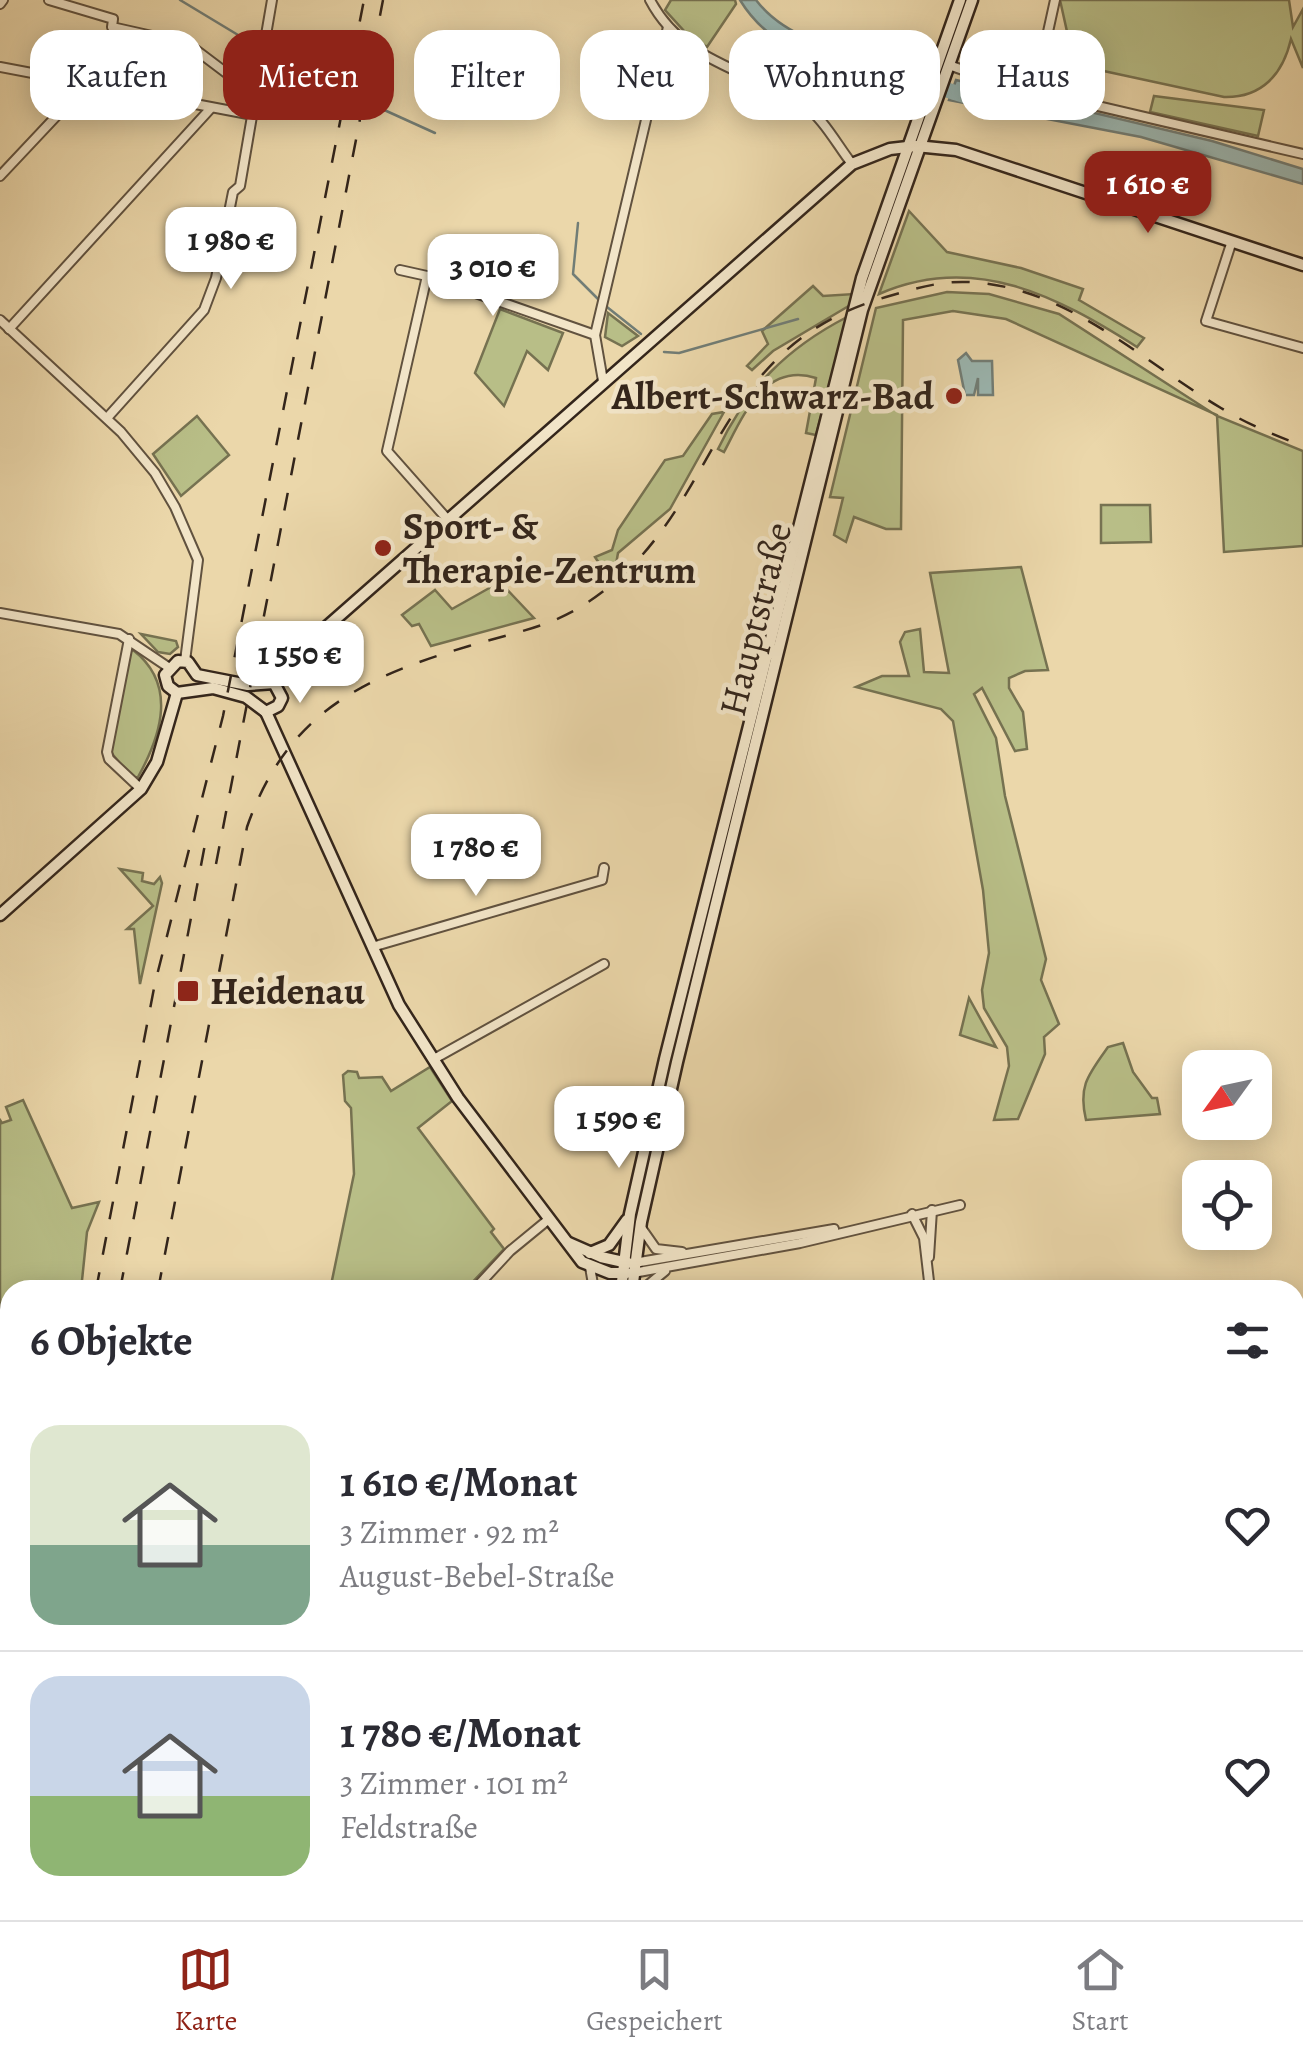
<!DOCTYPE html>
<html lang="de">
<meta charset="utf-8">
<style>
body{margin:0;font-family:Alegreya,serif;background:#f7f7f7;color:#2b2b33;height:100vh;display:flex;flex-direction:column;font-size:38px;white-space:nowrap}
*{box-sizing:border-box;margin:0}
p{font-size:32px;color:#7c7c81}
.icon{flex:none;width:55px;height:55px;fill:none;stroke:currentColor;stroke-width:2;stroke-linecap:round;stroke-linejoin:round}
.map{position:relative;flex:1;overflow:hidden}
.panel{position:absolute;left:0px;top:1280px;width:1305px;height:640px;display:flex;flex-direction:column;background:#fff;border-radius:30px 30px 0 0;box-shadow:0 5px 25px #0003}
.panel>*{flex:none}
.top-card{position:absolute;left:30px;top:30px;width:1245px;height:90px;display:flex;gap:20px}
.needle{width:65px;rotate:237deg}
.fabs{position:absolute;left:1182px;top:1050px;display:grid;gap:20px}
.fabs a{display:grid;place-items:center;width:90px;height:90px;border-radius:20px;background:#fff;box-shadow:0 5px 25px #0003;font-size:50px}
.price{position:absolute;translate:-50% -85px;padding:0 22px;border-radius:20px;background:#fff;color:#222;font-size:32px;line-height:65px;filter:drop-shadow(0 2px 5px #0008)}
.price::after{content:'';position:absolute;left:50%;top:60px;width:30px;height:22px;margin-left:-15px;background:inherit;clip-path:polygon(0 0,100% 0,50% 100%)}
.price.active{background:#8f2418;color:#fff}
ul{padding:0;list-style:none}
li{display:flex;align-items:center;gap:30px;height:250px;padding:0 30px}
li+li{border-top:2px solid #e1e1e2}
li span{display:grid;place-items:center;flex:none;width:280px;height:200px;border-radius:30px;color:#555}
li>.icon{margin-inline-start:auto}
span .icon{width:120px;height:120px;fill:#fffc;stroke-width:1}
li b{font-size:42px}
h2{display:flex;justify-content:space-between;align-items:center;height:120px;padding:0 30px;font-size:42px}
.pill{padding:0 35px;border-radius:30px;background:#fff;box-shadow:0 5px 25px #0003;font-size:35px;line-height:90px}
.pill.active{background:#8f2418;color:#fff}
.dock{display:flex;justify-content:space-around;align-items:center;height:140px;border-top:2px solid #e1e1e2;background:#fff;font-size:28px;color:#7c7c81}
.dock a{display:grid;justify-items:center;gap:5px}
.dock .active{color:#8f2418}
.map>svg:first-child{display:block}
</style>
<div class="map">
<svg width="1303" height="1920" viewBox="0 0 1303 1920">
<rect width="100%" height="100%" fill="#ebd7aa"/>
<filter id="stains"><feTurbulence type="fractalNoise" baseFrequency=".002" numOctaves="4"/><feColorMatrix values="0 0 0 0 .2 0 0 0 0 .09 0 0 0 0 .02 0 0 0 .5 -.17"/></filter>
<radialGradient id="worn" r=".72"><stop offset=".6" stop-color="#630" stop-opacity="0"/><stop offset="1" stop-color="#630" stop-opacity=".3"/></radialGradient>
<g fill="#b8be87" stroke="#767251" stroke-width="2.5">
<polygon points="671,0 735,0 736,4 707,47 686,33 665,10"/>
<path d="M1060,0H1289L1293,27L1303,9V68L1291,39C1283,74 1262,98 1224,97L1062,62L1068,36Z"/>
<polygon points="1154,96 1264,110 1258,136 1150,112"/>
<path d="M909,211L947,252L1021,268L1083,289L1079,300L1144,338L1137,347C1058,297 975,252 879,294Z"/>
<polygon points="813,286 823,296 854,294 852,304 773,351 752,370 747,366 768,344 762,331"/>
<polygon points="947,292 989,294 1059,314 1217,416 1303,451 1303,546 1224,552 1217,415 1006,319 953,311 903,320 901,529 886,529 854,517 846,542 834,535 843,498 830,497 876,308"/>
<polygon points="500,309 563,333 548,370 527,351 504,406 475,373"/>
<polygon points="608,313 638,336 622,346 605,337"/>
<path d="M847,317L816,435L806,433L816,378C765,362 744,414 724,452L718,449C747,388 787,348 847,317Z"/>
<polygon points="724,412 670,509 618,553 615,570 606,574 595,557 612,550 618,530 665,460 683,456 712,414"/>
<polygon points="197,416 229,455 181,496 153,454"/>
<polygon points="1101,505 1150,505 1151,542 1101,543"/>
<polygon points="1021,567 1048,670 1025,671 1009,678 1009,688 1023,712 1027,749 1015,751 982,688 974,694 996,738 1005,796 1046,959 1041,980 1059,1024 1044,1037 1045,1054 1018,1119 994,1120 1009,1066 1007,1047 984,1008 982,990 989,953 983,890 953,721 941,709 856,687 882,676 909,676 900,642 905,632 920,629 924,672 949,673 930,573"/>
<polygon points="500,582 534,618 431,646 419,624 412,626 402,615 435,590 452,609"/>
<polygon points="141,634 176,641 178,647 170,654 158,652"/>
<path d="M133,650C177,684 162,734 138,777L132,778L109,750L129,653Z"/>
<polygon points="120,869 143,873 142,881 154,884 160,877 162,883 140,984 134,929 127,929 153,906"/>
<polygon points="969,998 996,1047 960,1035"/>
<path d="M1123,1043L1133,1072L1152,1098H1157L1160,1114L1086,1120C1078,1086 1088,1075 1108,1047Z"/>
<polygon points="430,1067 452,1101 418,1128 494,1229 491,1232 504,1249 465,1290 330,1290 354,1174 351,1108 345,1101 343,1075 348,1071 357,1072 359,1078 382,1077 391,1091"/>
<polygon points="23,1100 72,1208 99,1202 87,1232 81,1290 10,1290 10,1504 0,1539 0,1120 2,1123 11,1120 6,1107"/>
<polygon points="0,1631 10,1634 10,1740 0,1809"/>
<polygon points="33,1910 91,1910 85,1920 32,1920"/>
<polygon points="347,1910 796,1910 802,1920 346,1920"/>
</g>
<g fill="#9bb7b2" stroke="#717d76" stroke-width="2.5">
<path d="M740,0H756C793,49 867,54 923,71L916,93C852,72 777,61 740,0Z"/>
<polygon points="956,80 1212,141 1303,169 1303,184 1141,137 949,100"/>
<polygon points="966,353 972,361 992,361 993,395 978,395 978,378 974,395 965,395 958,360"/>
</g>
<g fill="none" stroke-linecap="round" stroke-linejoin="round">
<g stroke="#717d76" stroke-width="2.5">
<polyline points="180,0 253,44"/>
<polyline points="371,104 435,133"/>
<polyline points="578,223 573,274 601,302"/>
<polyline points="607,307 641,334"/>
<polyline points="664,352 679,353 798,319"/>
</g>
<polyline stroke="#9bb7b2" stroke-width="15" points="900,75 969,97"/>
<defs>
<g id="street">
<polyline points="49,0 113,19 112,27 188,44 233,78 259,79"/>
<path d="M650,0C683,63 748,69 802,104C823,117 837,145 852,164"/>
<polyline points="0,4 3,0"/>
<polyline points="949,65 999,83 1303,154"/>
<polyline points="0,67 253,115"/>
<polyline points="1035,91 1055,0"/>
<polyline points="0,176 79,92 82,83"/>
<polyline points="1231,244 1206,321 1303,348"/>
<polyline points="400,270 427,276 595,335"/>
<polyline points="427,276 387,451 448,520"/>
<polyline points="0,320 121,432 155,473 175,507 198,560 185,661"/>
<polyline points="9,329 211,108"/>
<polyline points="603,381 595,335 668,27"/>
<polyline points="107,418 204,310 216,278 233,192 240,186 272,0"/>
<polyline points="0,613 119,634 168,667"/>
<polyline points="129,639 107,752 109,759 141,789"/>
<polyline points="372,947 602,880 604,868"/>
<polyline points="434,1059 604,964"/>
<polyline points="912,1214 924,1238 930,1290"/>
<polyline points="642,1229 656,1249 682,1252"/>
<polyline points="929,1257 932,1210"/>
<polyline points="634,1263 834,1229"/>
<polyline points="590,1267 594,1290"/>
<polyline points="633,1273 800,1243 960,1205"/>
<polyline points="474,1290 510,1251 549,1219"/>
<polyline points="642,1290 665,1271"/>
<polyline points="1295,1822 1303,1820"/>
<polyline points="1090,1910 1092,1920"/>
<polyline points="226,1920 228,1910"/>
<polyline points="315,1920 315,1910"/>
</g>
<g id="secondary">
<polyline points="274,683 297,653 852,164 890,149 916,146 956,150 1303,265"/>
<polyline points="177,693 168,686 165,675 178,661 188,662 197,675 207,677 248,685 274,683"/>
<polyline points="177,693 213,688 246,697 266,712"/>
<polyline points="266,712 399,1005 458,1098 582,1262 610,1273 627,1273"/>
<polyline points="266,712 278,706 282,698 274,683"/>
<polyline points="0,915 141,789 157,762 177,693"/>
<polyline points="569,1243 601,1257 628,1263"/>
<polyline points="590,1253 609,1245 627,1220"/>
<polyline points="621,1290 630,1214 665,1059 862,278 960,0"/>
<polyline points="632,1290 641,1222 677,1062 862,310 972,0"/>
<polyline points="806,1910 813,1920"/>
</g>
</defs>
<use href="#street" stroke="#61523f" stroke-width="12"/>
<use href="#secondary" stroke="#33251b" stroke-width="15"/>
<use href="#street" stroke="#f2e5c8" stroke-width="8"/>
<use href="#secondary" stroke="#f2e5c8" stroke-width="10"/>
<g stroke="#33251b" stroke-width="2.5" stroke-dasharray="18 18" stroke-linecap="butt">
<polyline points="216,864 383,0"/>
<polyline points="96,1290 155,983 223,716 364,0"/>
<polyline points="120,1290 206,839"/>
<path d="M158,1290L247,827C286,715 360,678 469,646C508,634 547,628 582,606C725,517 701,351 886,297C913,289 939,281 967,282C1065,285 1142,361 1221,408C1247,424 1274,435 1303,446"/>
<polyline points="0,1891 10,1836"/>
<polyline points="1,1920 8,1881"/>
</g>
</g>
<g fill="#8f2418" stroke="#f2e5c8" stroke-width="4">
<circle cx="954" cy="396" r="10"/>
<circle cx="383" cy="548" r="10"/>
<rect x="176" y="979" width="24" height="24" rx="5"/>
</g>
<g text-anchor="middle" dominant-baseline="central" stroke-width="9" stroke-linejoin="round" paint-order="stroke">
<g font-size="38" font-weight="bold" fill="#33251b" stroke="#f2e5c8" text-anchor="start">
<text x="934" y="396" text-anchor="end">Albert-Schwarz-Bad</text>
<text x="403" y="526">Sport- &amp;<tspan x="403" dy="44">Therapie-Zentrum</tspan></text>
<text x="210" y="991">Heidenau</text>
</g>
<g font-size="38" fill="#33251b" stroke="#f2e5c8">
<text transform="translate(755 619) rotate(-76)">Hauptstraße</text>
</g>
</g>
<rect width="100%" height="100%" filter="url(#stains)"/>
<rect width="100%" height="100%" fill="url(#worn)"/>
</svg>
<div class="fabs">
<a><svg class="needle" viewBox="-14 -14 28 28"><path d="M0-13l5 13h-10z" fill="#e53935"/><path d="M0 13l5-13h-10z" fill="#7c7c81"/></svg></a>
<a><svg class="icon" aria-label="locate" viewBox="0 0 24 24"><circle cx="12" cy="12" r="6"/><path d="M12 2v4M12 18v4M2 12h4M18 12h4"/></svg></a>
</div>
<b class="price active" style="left:1148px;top:236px">1 610 €</b>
<b class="price" style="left:231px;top:292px">1 980 €</b>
<b class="price" style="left:493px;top:319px">3 010 €</b>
<b class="price" style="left:300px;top:706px">1 550 €</b>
<b class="price" style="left:476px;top:899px">1 780 €</b>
<b class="price" style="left:619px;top:1171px">1 590 €</b>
<div class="top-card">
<a class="pill">Kaufen</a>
<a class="pill active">Mieten</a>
<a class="pill">Filter</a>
<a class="pill">Neu</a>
<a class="pill">Wohnung</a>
<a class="pill">Haus</a>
</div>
<section class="panel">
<h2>6 Objekte<svg class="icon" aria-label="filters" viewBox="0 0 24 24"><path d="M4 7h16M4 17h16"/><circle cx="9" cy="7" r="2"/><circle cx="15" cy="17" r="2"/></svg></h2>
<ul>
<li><span style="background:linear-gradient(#dfe7d0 60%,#7fa58c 0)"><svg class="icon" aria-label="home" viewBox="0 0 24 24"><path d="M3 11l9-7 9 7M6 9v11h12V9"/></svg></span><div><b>1 610 €/Monat</b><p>3 Zimmer · 92 m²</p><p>August-Bebel-Straße</p></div><svg class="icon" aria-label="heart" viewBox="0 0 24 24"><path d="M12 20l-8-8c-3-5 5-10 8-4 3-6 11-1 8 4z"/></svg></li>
<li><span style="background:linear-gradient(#c9d6e8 60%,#8fb573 0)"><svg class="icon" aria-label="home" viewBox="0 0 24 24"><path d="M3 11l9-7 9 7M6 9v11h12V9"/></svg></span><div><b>1 780 €/Monat</b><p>3 Zimmer · 101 m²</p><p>Feldstraße</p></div><svg class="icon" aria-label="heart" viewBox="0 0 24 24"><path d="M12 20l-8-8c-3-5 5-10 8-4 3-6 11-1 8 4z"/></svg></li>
</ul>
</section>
</div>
<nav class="dock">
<a class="active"><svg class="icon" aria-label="map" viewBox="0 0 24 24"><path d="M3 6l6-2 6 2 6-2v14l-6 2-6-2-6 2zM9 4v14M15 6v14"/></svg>Karte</a>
<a><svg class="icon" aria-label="saved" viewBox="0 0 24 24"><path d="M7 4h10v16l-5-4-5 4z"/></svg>Gespeichert</a>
<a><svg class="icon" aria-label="home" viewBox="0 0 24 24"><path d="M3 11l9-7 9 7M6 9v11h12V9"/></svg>Start</a>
</nav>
